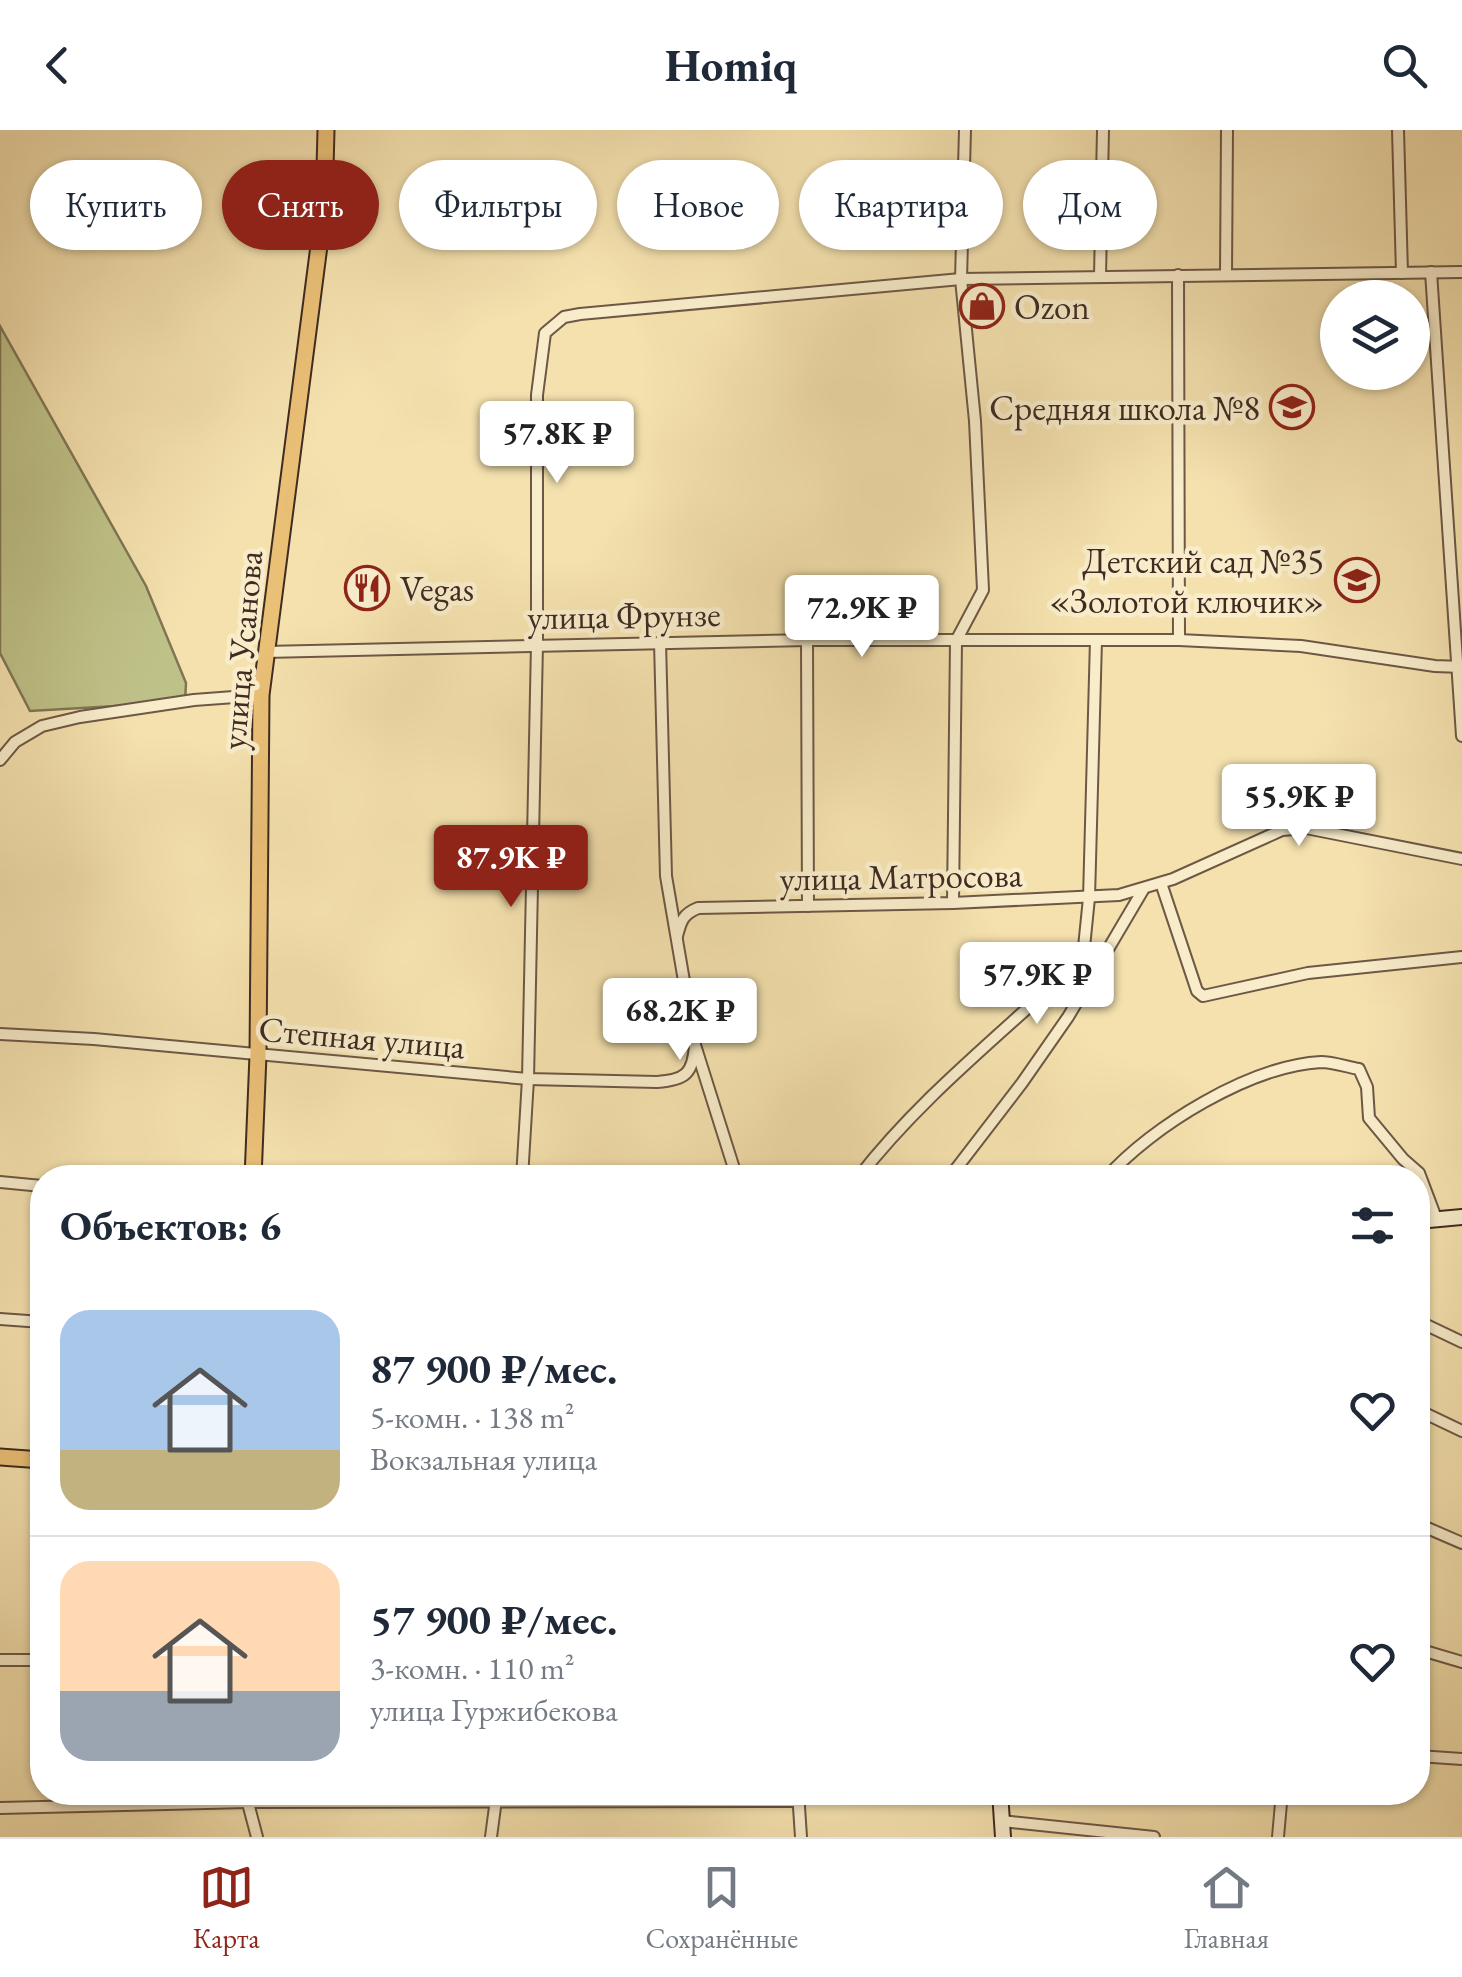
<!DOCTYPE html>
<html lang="ru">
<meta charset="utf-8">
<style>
body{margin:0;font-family:"EB Garamond",serif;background:#f2f2f3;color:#1f2937;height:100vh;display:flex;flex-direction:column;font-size:38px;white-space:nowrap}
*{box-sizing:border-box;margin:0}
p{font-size:32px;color:#747a83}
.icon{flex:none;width:55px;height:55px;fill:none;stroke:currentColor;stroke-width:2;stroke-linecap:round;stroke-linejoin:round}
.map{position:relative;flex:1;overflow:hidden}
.panel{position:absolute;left:30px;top:1035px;width:1400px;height:640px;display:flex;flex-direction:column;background:#fff;border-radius:40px;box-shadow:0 2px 8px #0004}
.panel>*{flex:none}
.top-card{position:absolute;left:30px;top:30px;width:1402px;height:90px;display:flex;gap:20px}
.controls{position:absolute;left:1320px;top:150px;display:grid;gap:20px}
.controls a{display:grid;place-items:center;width:110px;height:110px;border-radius:50%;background:#fff;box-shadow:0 2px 8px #0004;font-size:50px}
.price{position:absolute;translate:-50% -85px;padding:0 22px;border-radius:10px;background:#fff;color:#222;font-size:32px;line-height:65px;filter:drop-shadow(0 2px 5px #0008)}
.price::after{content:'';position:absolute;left:50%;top:60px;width:30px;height:22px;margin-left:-15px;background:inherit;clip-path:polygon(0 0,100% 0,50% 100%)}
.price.current{background:#8f2418;color:#fff}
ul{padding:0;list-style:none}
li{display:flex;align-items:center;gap:30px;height:250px;padding:0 30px}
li+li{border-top:2px solid #e0e1e3}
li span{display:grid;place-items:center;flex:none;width:280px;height:200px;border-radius:30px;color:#555}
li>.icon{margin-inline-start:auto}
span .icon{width:120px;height:120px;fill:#fffc;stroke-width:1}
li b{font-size:42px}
h2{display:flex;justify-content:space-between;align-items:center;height:120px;padding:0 30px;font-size:42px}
.pill{padding:0 35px;border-radius:45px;background:#fff;box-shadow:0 2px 8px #0004;font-size:35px;line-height:90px}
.pill.current{background:#8f2418;color:#fff}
header{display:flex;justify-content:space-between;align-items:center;height:130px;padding:0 30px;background:#fff;font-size:45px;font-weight:700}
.tab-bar{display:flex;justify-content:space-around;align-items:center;height:140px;border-top:2px solid #e0e1e3;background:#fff;font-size:28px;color:#747a83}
.tab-bar a{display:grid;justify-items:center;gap:5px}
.tab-bar .current{color:#8f2418}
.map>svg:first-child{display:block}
</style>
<header><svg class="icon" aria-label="back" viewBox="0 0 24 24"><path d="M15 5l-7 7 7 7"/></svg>Homiq<svg class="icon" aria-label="search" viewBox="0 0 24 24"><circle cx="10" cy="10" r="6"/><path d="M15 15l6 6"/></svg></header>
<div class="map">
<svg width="1462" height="1707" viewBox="0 0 1462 1707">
<rect width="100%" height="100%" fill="#f4e1ae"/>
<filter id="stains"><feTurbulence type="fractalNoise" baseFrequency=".002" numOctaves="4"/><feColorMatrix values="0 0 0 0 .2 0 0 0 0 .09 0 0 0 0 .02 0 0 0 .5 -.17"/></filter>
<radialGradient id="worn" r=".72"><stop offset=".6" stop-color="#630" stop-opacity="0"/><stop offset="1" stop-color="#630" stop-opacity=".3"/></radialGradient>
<polygon fill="#bfc288" stroke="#807655" stroke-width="2.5" points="0,196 146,456 186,553 185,572 30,581 0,523"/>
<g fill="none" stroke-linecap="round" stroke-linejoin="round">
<defs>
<g id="street">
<polyline points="1398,0 1402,143"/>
<polyline points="1431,142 1462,606"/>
<polyline points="1226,144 1227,0"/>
<polyline points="1178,145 1179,510"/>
<polyline points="1100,146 1103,0"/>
<polyline points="807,510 808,776"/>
<polyline points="1096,510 1089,768 1083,827 1096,842"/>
<polyline points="660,512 666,746 695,915 737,1048"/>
<polyline points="265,522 807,510 1179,510 1301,516 1435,536 1462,537"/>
<polyline points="0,630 15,612 42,596 80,587 194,570 261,565"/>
<polyline points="1161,753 1197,861 1203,866 1308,843 1462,827"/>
<polyline points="953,773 956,511 983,460 975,291 961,149 965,0"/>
<path d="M677,806C681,791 683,784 698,778L953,773L1119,765L1173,749L1282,700L1306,698L1462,729"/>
<path d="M0,904L94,909L528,949L657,952C685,950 693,944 695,915"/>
<polyline points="522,1048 528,949 537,514 537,265 545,203 564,187 580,184 961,149 1462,142"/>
<path d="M858,1048C923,964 1007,900 1083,827"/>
<polyline points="949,1048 1022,953 1068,887 1143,760"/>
<path d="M1106,1048C1152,996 1250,936 1321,932C1333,932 1347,937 1359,939L1367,957L1369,988L1403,1029L1419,1043L1436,1088"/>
<polyline points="0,1052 42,1056"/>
<polyline points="0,1189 42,1192"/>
<polyline points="1418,1191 1462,1212"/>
<polyline points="1418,1280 1462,1301"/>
<polyline points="1418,1394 1462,1413"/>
<polyline points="1418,1519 1462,1532"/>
<polyline points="0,1530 42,1530"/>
<polyline points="1418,1626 1462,1629"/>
<polyline points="245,1662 257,1707"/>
<polyline points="798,1662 801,1707"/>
<polyline points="0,1678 248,1672 799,1671"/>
<polyline points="1002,1691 1154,1707"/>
<polyline points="491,1707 497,1662"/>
<polyline points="1278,1707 1282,1662"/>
</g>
<g id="secondary">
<polyline points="1418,1091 1462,1087"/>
<polyline points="1000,1662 1003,1707"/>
</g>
<g id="primary">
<polyline points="253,1048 258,925 261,565 324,77 326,0"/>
<polyline points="0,1327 42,1330"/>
</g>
</defs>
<use href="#street" stroke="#6d5845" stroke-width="14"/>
<use href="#secondary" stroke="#402b22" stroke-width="18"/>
<use href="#primary" stroke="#402b22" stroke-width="19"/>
<use href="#street" stroke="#f8ecca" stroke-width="10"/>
<use href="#secondary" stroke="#f8ecca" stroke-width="14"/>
<use href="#primary" stroke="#eac077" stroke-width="15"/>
</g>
<defs>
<symbol id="shop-ring" viewBox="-11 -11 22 22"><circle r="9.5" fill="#f8ecca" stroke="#8f2418" stroke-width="1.5"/><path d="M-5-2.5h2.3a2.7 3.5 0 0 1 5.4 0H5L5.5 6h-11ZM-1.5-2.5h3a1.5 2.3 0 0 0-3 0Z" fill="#8f2418"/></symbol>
<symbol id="school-ring" viewBox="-11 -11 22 22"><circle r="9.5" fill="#f8ecca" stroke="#8f2418" stroke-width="1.5"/><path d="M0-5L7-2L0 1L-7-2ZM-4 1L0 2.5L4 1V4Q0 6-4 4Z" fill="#8f2418"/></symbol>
<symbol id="restaurant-ring" viewBox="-11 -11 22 22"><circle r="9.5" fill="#f8ecca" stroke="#8f2418" stroke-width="1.5"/><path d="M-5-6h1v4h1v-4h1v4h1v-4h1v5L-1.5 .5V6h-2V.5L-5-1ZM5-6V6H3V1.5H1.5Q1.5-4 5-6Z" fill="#8f2418"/></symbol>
</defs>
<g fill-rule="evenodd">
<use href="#shop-ring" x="957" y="151" width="50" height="50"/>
<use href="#school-ring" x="1267" y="252" width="50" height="50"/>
<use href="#school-ring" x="1332" y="425" width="50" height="50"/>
<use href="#restaurant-ring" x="342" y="433" width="50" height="50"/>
</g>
<g text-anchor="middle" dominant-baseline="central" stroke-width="9" stroke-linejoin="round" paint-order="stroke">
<g font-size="35" fill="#402b22" stroke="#f8ecca" text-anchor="start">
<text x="1014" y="176">Ozon</text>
<text x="1260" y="277" text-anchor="end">Средняя школа №8</text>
<text x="1324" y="430" text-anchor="end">Детский сад №35<tspan x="1324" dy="40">«Золотой ключик»</tspan></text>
<text x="400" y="458">Vegas</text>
</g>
<g font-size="35" fill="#402b22" stroke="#f8ecca">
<text transform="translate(624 485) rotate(-1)">улица Фрунзе</text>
<text transform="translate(241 520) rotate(-85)">улица Усанова</text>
<text transform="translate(901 746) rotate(-1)">улица Матросова</text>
<text transform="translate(362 907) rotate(5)">Степная улица</text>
</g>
</g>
<rect width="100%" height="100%" filter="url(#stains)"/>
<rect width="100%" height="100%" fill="url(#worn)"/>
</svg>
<div class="controls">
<a><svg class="icon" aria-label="layers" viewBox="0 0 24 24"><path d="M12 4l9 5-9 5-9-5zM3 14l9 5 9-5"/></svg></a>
</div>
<b class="price" style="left:557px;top:356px">57.8K ₽</b>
<b class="price" style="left:862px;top:530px">72.9K ₽</b>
<b class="price" style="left:1299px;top:719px">55.9K ₽</b>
<b class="price current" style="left:511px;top:780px">87.9K ₽</b>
<b class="price" style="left:1037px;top:897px">57.9K ₽</b>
<b class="price" style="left:680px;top:933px">68.2K ₽</b>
<div class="top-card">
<a class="pill">Купить</a>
<a class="pill current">Снять</a>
<a class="pill">Фильтры</a>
<a class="pill">Новое</a>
<a class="pill">Квартира</a>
<a class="pill">Дом</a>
</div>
<section class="panel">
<h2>Объектов: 6<svg class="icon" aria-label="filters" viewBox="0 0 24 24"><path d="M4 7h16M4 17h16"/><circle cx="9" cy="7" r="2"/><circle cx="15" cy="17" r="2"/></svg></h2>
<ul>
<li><span style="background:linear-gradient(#a9c7e8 70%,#c2b280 0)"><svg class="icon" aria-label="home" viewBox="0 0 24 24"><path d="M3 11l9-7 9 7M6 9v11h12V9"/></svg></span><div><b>87 900 ₽/мес.</b><p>5-комн. · 138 m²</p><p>Вокзальная улица</p></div><svg class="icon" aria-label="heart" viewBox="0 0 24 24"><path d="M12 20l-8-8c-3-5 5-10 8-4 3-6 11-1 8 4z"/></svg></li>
<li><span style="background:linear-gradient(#ffd9b3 65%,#9aa5b1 0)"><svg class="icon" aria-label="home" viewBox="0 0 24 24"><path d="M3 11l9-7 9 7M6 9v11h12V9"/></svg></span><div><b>57 900 ₽/мес.</b><p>3-комн. · 110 m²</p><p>улица Гуржибекова</p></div><svg class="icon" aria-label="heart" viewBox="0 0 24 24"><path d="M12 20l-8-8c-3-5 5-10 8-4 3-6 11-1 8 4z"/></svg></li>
</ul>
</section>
</div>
<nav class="tab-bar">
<a class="current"><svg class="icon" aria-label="map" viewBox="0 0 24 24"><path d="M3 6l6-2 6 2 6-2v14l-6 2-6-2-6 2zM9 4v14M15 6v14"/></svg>Карта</a>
<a><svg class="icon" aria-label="saved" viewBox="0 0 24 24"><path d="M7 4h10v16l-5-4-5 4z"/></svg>Сохранённые</a>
<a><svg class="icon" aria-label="home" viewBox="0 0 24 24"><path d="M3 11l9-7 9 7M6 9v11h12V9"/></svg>Главная</a>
</nav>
